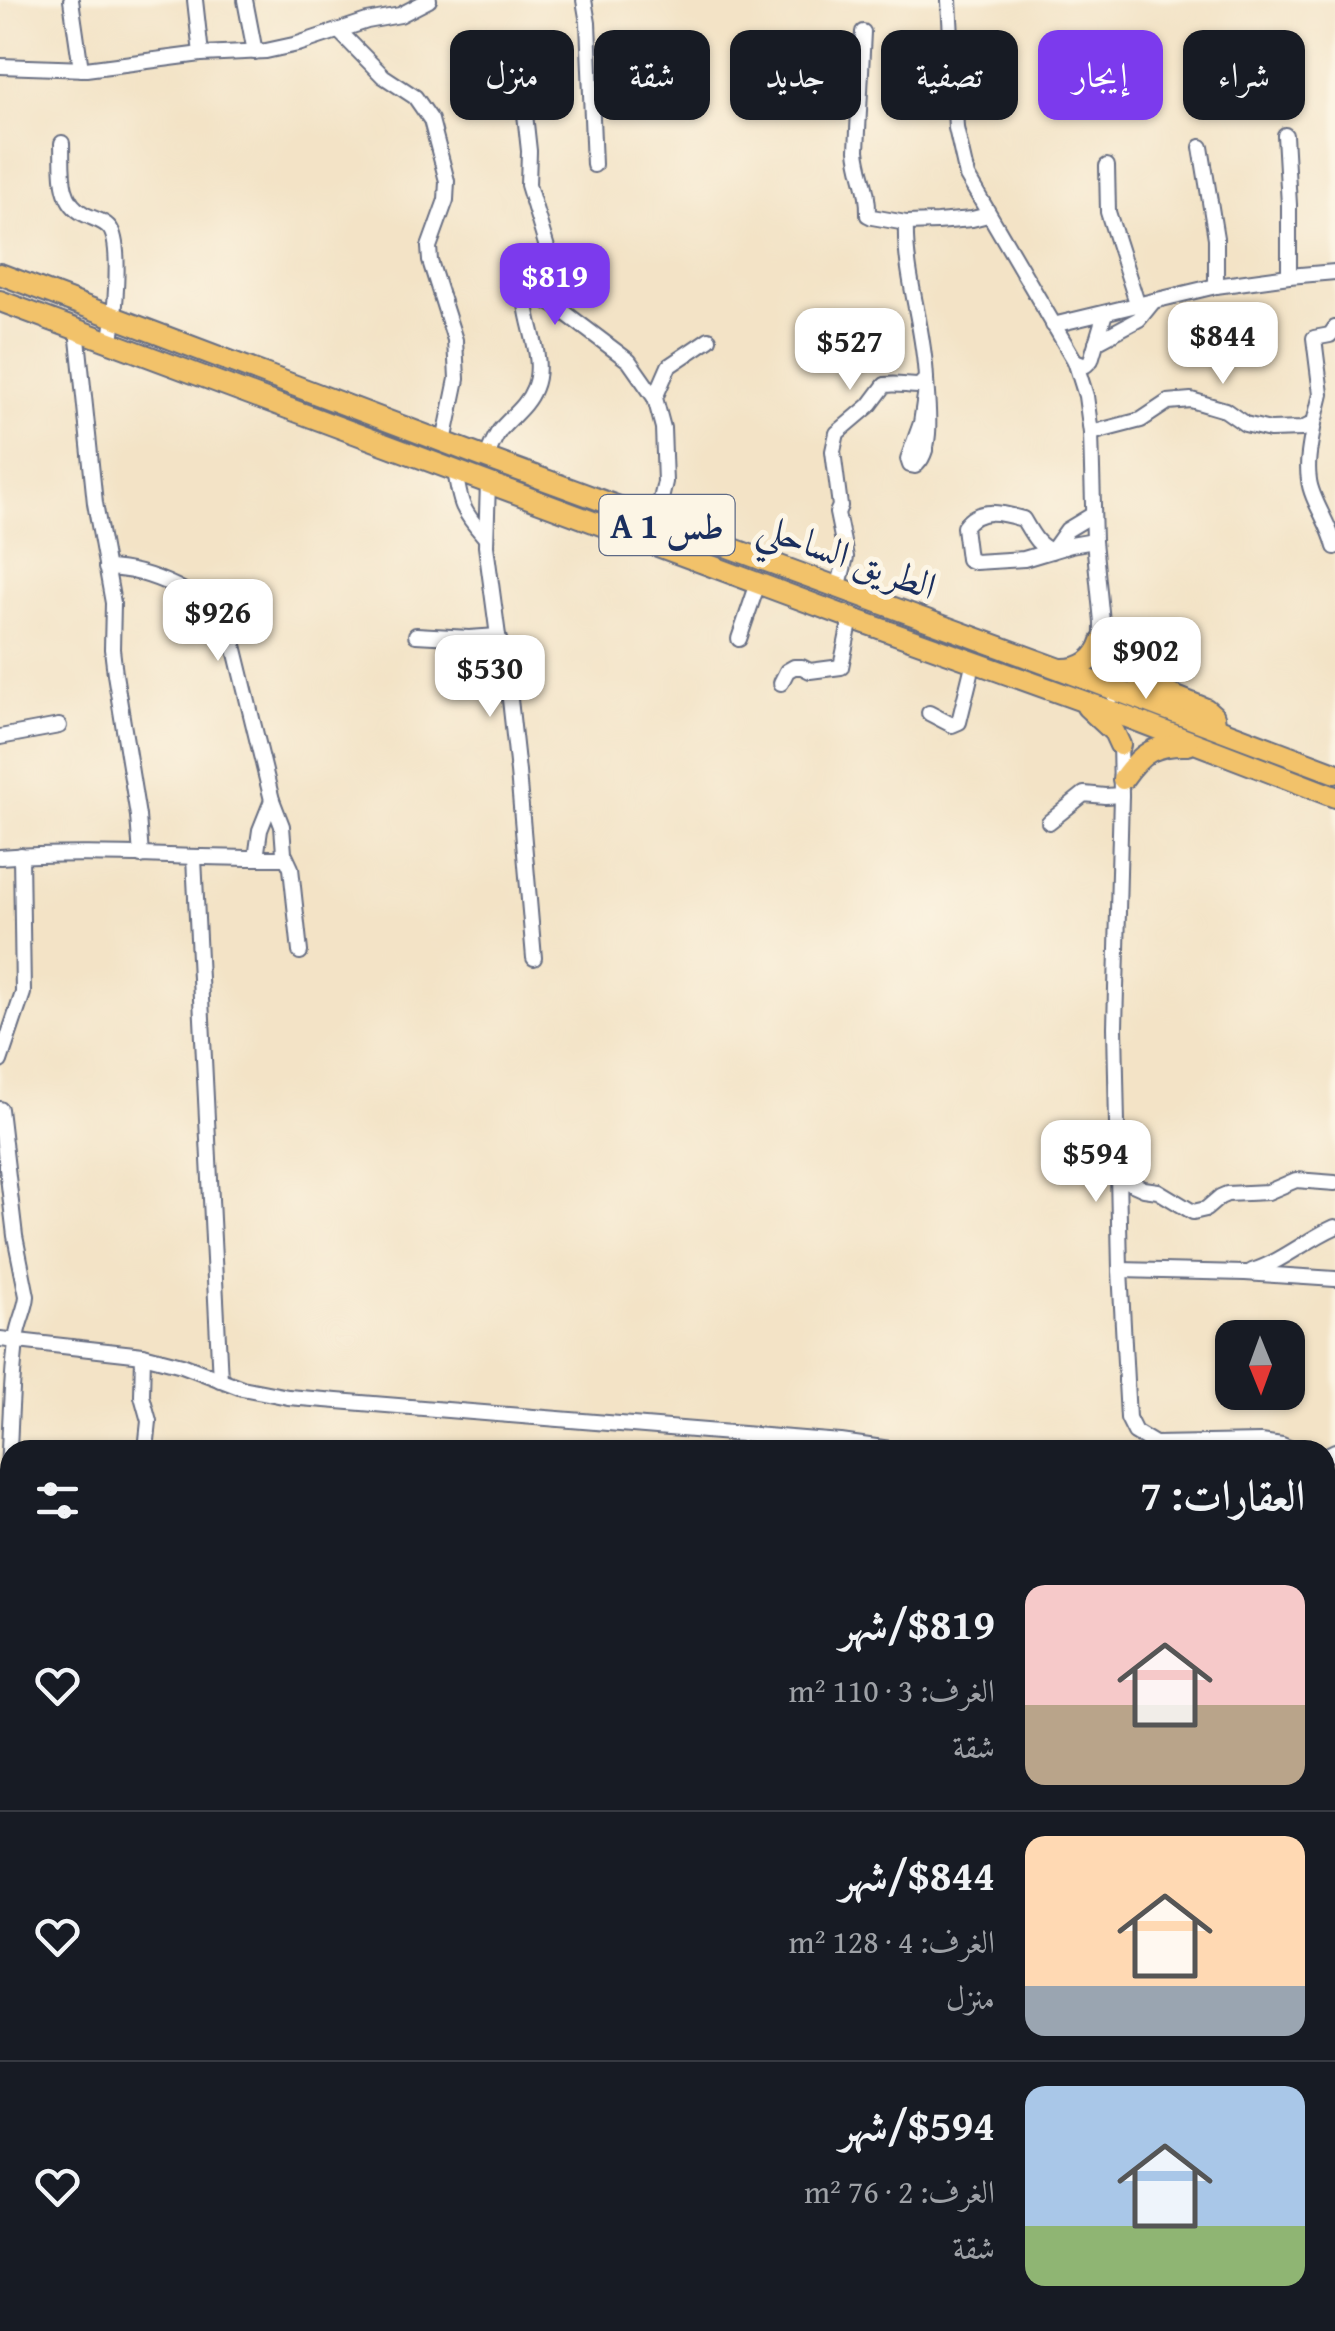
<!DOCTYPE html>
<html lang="ar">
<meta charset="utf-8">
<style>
body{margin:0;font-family:"Gentium Book Plus",Amiri,serif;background:#20242c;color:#f1f3f6;direction:rtl;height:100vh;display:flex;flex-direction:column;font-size:38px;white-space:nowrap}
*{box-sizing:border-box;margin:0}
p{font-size:32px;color:#9ea1a6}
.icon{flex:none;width:55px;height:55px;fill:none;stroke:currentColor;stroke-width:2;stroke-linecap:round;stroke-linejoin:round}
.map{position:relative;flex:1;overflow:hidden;direction:ltr}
.details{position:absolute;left:0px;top:1440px;width:1335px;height:892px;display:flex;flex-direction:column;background:#171b24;border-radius:30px 30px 0 0;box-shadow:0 2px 8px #0004;direction:rtl}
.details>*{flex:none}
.guide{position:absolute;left:30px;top:30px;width:1275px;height:90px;direction:rtl;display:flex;gap:20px}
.needle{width:65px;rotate:179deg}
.controls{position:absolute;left:1215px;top:1320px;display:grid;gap:20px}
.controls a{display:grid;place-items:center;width:90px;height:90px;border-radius:20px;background:#171b24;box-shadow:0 2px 8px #0004;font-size:50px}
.price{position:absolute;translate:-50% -85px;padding:0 22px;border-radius:20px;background:#fff;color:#222;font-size:32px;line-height:65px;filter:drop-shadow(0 2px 5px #0008)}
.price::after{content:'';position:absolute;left:50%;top:60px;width:30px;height:22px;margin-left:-15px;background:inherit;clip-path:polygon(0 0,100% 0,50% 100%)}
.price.selected{background:#7c3aed;color:#fff}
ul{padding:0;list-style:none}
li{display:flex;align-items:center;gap:30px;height:250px;padding:0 30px}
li+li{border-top:2px solid #363941}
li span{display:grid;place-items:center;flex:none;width:280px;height:200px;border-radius:20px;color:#555}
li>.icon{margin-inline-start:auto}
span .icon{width:120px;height:120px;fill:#fffc;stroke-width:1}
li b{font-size:42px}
h2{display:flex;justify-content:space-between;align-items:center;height:120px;padding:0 30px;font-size:42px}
.pill{padding:0 35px;border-radius:20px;background:#171b24;box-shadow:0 2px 8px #0004;font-size:35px;line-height:90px}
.pill.selected{background:#7c3aed;color:#fff}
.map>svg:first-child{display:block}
</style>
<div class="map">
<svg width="1335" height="2331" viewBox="0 0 1335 2331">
<rect width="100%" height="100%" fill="#fcf5e5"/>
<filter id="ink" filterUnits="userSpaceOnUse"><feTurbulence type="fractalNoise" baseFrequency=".01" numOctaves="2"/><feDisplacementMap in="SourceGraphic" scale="20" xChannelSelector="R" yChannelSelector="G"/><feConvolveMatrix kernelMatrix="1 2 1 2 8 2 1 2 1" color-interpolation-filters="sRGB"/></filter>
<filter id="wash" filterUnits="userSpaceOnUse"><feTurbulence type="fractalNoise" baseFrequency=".0048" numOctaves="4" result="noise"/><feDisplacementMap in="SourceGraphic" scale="40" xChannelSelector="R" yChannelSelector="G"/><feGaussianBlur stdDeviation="2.25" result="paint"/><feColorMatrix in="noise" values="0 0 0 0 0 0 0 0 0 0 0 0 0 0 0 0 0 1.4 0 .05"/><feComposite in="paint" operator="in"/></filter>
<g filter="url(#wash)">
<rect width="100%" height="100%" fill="#f3e3c6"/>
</g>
<g filter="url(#ink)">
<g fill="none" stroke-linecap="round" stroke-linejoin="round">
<defs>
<g id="minor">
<polyline points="71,0 81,69"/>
<polyline points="195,0 201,54"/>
<polyline points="245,0 255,52"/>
<polyline points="584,0 588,23 594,165"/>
<polyline points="949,0 956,128 967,176 1075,361 1086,396 1091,433 1094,541 1102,622 1102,641 1114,695"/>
<polyline points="339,31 383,76 415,97 431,120 447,181 446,200 429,247 430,261 455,340 457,379 444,442"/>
<path d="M863,32L857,150C859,174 869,188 868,215L872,217L906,223L937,222L972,219L988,215"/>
<polyline points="0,66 86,69 201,54 266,51 298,44 367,21 400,15 429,0"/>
<polyline points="1285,135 1289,205 1289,276"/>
<path d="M62,143C63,168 58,201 84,214C93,219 106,221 111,230C122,249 114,319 111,341"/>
<polyline points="1201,147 1216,238 1216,286"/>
<polyline points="1107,166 1108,212 1138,306"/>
<polyline points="525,289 556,306 629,361 655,398"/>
<polyline points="1053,325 1216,286 1289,276 1335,272"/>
<polyline points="77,329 95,503 113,603 112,649 115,674 138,816 141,856"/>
<polyline points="1096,342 1139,319 1152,303"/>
<polyline points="1075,361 1086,365 1091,360 1105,313"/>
<path d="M926,379C927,403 935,451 915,466L910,465L908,459L921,423L926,389"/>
<path d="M1314,423C1311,442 1306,461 1309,480C1311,500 1330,524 1335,547"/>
<polyline points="1091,433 1141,420 1168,402 1191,400 1225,410 1245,424 1270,430 1302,429 1314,423 1321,394 1314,338 1330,335 1335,328"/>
<path d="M486,458C490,449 494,438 500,430C512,416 527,406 534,388C545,361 529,331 526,304C524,292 526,278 526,265L551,261L528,185L529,151L520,68L518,63"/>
<path d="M455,470C460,504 462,511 485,537"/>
<polyline points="488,482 486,546 498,636 506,663 518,772 534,958"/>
<path d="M1092,515L1067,530L1052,551C1037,546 1031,532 1023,519C1002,513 978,506 964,527L968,559L975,562L1024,559L1071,545L1094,541"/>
<polyline points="656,521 665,482 663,428 655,398 669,366 709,339"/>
<path d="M106,568C149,569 208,595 231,633L272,800L282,826L284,853L291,868L300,952"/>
<path d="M838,589L846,557L837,513L840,506L833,451L837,433L870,405L885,385C897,383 907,386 919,386L926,379C924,325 904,275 906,223"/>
<polyline points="416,635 469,638 498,636"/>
<polyline points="739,639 758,583"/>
<polyline points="781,683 787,671 794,667 802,667 810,671 841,667 851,618"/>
<polyline points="929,713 952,725 959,722 974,661"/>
<polyline points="0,737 59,726"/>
<polyline points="1120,740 1121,795 1115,1027 1120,1270 1128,1418 1135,1432 1155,1444 1261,1442 1282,1445 1294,1450"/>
<polyline points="1049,822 1084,794 1105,796 1121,795"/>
<path d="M0,857C95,850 190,859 285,858"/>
<polyline points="194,858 220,1380"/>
<polyline points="256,858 260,830 272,800"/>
<polyline points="0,1061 23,993 21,855"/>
<path d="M0,1109L15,1236L27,1296C26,1309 19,1321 17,1334C10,1387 10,1442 7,1495L10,1500"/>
<polyline points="1117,1177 1144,1189 1158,1191 1193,1212 1206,1209 1220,1197 1227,1194 1268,1192 1296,1180 1335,1183"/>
<polyline points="1120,1270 1245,1273 1335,1279"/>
<path d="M1252,1271C1283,1261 1306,1240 1335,1227"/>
<polyline points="0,1339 143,1355 182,1365 242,1388 288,1397 841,1442 897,1450"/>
<polyline points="143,1355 142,1396 149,1421 146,1450"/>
<polyline points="1325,1456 1335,1451"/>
<polyline points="1325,1478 1335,1505"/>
<polyline points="1325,1669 1335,1669"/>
<polyline points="1325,1812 1335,1812"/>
<polyline points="1325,2254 1335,2254"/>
<polyline points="622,2331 627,2322"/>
<polyline points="1096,2331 1097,2322"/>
</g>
<g id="highway">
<polyline points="0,274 486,458 1060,669 1335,773"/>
<polyline points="0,301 851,618 1127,717 1335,797"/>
<polyline points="1112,649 1135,676 1154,688 1206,709 1214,716 1215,724"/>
<path d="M1063,669C1082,669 1096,660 1102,641"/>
<polyline points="1087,707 1114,732 1120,745"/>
<path d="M1123,779C1142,752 1155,744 1188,745"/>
</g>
</defs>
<use href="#minor" stroke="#676e82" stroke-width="18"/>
<use href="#highway" stroke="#676e82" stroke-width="24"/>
<use href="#minor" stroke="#fff" stroke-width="14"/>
<use href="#highway" stroke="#f2c26a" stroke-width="20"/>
</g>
</g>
<g text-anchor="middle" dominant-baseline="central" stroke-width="10" stroke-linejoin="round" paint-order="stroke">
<rect fill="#fcf5e5" stroke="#5e6a86" stroke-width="2.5" x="599.5" y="495" width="135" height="60" rx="8"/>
<g font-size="35" font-weight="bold" fill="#1b2f5e">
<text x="667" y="525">A 1 طس</text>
</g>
<g font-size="38" fill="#1b2f5e" stroke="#fcf5e5">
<text transform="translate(848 555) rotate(20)">الطريق الساحلي</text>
</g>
</g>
</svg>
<div class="controls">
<a><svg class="needle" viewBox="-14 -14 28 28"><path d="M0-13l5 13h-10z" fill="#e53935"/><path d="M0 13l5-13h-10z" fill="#9ea1a6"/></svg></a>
</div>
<b class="price selected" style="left:555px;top:328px">$819</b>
<b class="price" style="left:1223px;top:387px">$844</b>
<b class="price" style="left:850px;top:393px">$527</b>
<b class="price" style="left:218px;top:664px">$926</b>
<b class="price" style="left:1146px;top:702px">$902</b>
<b class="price" style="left:490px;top:720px">$530</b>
<b class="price" style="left:1096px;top:1205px">$594</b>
<div class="guide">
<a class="pill">شراء</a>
<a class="pill selected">إيجار</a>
<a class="pill">تصفية</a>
<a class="pill">جديد</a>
<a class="pill">شقة</a>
<a class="pill">منزل</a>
</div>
<section class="details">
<h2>العقارات: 7<svg class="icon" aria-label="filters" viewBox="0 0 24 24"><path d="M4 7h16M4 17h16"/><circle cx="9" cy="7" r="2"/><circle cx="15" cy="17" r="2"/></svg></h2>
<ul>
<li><span style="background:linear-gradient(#f6c9c9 60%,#b9a48a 0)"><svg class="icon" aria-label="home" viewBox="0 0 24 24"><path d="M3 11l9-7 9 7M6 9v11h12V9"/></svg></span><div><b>$819/شهر</b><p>الغرف: 3 · 110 m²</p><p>شقة</p></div><svg class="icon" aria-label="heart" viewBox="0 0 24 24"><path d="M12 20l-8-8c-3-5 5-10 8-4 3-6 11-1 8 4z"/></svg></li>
<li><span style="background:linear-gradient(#ffd9b3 75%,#9aa5b1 0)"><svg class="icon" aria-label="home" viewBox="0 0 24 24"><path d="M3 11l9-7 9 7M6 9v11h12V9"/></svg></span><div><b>$844/شهر</b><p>الغرف: 4 · 128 m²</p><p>منزل</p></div><svg class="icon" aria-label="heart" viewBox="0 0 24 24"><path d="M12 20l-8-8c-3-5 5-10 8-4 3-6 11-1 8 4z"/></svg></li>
<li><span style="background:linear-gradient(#a9c7e8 70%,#8fb573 0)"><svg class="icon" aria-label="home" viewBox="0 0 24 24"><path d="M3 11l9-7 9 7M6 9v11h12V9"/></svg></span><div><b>$594/شهر</b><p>الغرف: 2 · 76 m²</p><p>شقة</p></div><svg class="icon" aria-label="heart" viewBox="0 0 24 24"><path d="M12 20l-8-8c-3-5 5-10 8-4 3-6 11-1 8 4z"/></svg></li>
</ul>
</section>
</div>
